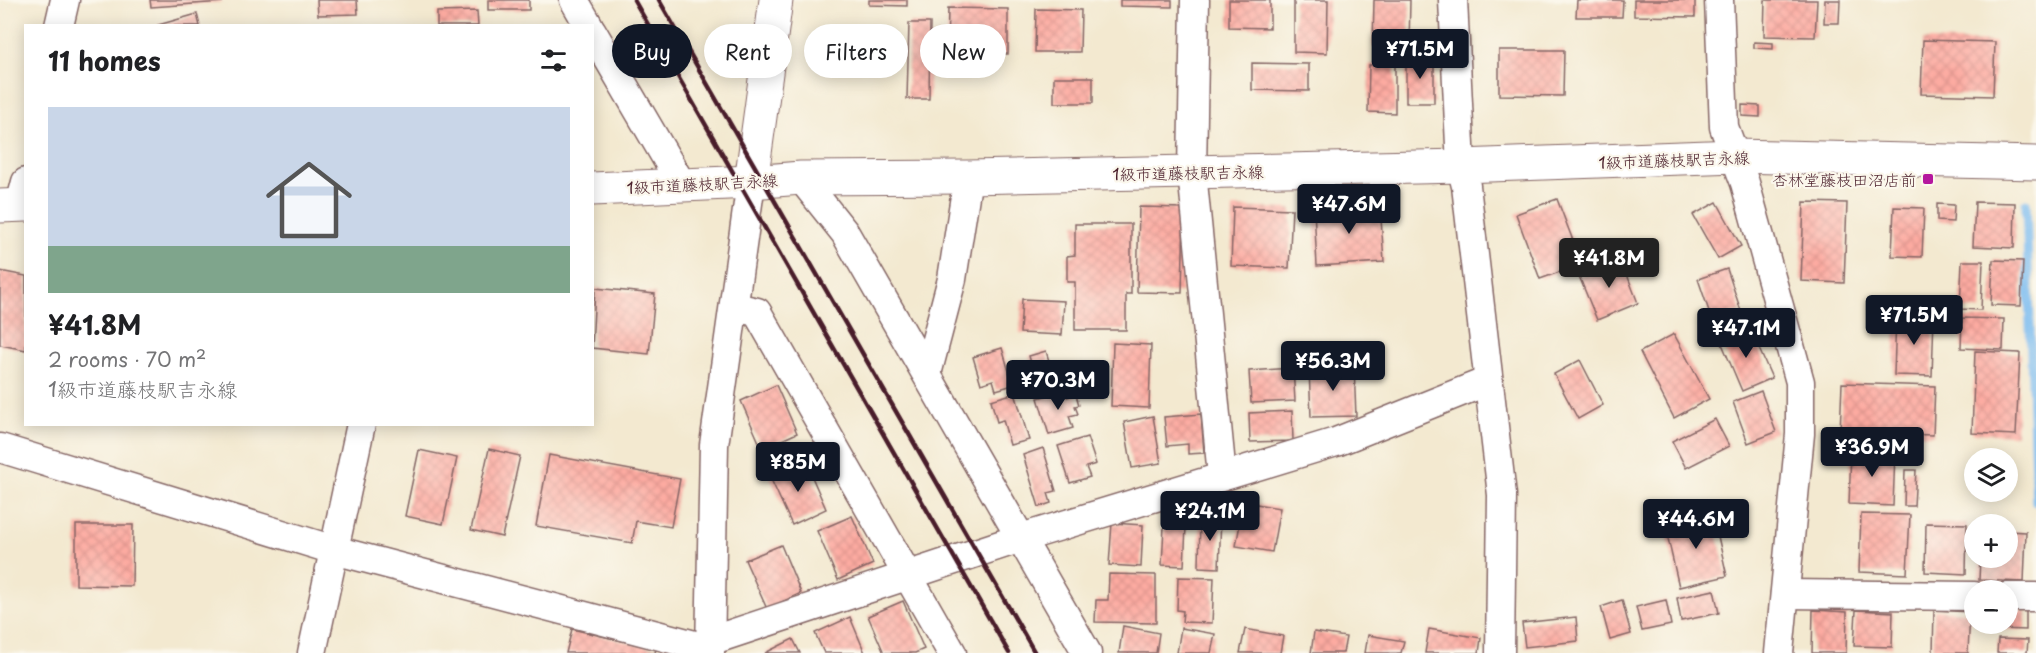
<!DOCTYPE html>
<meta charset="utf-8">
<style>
body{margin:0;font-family:"Playpen Sans","Klee One",sans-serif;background:#f2f2f2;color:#202124;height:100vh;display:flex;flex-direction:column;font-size:22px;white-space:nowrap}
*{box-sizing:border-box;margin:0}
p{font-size:20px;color:#757577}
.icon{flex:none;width:33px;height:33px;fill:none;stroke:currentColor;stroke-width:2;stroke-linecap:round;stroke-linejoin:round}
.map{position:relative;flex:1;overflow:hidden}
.sheet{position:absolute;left:24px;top:24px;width:570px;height:402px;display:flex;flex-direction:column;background:#fff;border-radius:0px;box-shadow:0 3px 15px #0003}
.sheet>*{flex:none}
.hud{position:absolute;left:612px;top:24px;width:570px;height:54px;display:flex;gap:12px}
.buttons{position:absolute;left:1964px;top:448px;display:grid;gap:12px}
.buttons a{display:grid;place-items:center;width:54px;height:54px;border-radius:50%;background:#fff;box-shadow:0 3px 15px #0003;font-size:30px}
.price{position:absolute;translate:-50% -51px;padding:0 14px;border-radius:6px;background:#111827;color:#fff;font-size:20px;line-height:39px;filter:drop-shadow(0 2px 3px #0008)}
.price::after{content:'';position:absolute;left:50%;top:36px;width:18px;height:14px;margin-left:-9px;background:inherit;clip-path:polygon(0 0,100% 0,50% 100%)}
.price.current{background:#222;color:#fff}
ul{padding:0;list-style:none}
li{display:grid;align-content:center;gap:12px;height:318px;padding:0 24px}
li span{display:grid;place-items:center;height:186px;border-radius:0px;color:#555}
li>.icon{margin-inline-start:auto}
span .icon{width:108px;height:108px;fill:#fffc;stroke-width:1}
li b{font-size:26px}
h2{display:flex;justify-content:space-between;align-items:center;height:72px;padding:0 24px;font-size:26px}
.chip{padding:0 21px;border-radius:27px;background:#fff;box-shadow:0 3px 15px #0003;font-size:21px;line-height:54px}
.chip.current{background:#111827;color:#fff}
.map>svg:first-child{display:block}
</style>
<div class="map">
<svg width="2036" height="653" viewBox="0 0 2036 653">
<defs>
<pattern id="building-cross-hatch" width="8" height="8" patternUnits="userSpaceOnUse" patternTransform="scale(1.5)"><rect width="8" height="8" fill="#fdaba1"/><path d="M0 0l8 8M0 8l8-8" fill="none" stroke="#da938b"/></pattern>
</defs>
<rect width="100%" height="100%" fill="#fbf7ec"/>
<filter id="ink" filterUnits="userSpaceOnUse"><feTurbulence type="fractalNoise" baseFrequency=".0167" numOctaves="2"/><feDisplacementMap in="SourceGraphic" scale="12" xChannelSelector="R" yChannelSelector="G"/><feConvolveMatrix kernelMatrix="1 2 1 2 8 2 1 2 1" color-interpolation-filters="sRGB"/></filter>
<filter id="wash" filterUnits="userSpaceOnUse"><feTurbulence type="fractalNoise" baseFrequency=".008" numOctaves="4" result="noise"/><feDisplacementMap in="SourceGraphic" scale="24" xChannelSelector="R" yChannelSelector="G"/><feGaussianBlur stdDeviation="1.35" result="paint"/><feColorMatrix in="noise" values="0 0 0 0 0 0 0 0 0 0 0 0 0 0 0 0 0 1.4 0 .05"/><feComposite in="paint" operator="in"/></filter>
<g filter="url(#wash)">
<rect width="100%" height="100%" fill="#f3e9d0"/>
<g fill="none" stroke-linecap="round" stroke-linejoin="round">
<polyline stroke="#7bbcf0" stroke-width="9" points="2026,203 2036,502"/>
</g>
<g id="blocks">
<g fill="url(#building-cross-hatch)">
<polygon points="150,0 221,0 222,2 151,7"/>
<polygon points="317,0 357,0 358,14 318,15"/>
<rect x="488" y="0" width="41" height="10"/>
<polygon points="869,0 907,0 907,6 869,5"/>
<polygon points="1120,0 1172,0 1172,7 1120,6"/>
<polygon points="1229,0 1270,0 1270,28 1229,27"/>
<polygon points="1294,0 1328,0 1327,53 1294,52"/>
<polygon points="1374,0 1410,0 1409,46 1373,46"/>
<polygon points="1577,0 1623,0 1622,17 1576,17"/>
<polygon points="1634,0 1695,0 1695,17 1634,16"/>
<polygon points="1765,0 1817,0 1815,37 1764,36"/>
<polygon points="1825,0 1840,0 1839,23 1824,23"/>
<polygon points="948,8 1008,9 1008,54 947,53"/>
<polygon points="1036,9 1081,10 1080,52 1035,52"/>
<polygon points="477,11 478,26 437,26 437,12"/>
<polygon points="197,14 200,26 158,26 158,25"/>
<polygon points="909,23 930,23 929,99 907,99"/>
<polygon points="1923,40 1995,42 1993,96 1921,94"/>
<polygon points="1754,42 1773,43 1773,49 1754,48"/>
<polygon points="1499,50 1564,50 1563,96 1499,95"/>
<rect x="1406" y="58" width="28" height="45"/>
<polygon points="1252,63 1309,64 1309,91 1252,90"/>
<polygon points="1369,65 1395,65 1395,113 1368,112"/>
<rect x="1054" y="77" width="39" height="26"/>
<polygon points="1742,105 1760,106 1760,117 1742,116"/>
<polygon points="1557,199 1582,264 1540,279 1516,214"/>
<polygon points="1717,202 1741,246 1718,259 1693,215"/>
<polygon points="1804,202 1847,203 1844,283 1801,281"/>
<polygon points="1975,202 2015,203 2014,248 1973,246"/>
<polygon points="1380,204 1384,262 1317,266 1314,209"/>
<polygon points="1937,204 1954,205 1953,222 1937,221"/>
<polygon points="1139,207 1184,208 1182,293 1137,292"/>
<polygon points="1233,207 1292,209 1289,268 1231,266"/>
<polygon points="1894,207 1924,208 1922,257 1892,256"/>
<polygon points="1075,224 1131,224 1131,294 1126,294 1126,330 1075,330 1075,282 1067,282 1067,256 1075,255"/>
<polygon points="1621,259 1638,303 1597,320 1579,276"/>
<polygon points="1993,260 2023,261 2021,306 1991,305"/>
<polygon points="1962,261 1983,261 1981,310 1960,309"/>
<polygon points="1727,269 1741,311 1712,320 1698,279"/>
<polygon points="0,271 26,276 26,350 0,345"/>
<polygon points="595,288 655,294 649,354 592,348"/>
<polygon points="1022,299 1064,301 1062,335 1020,333"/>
<polygon points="1896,316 1934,317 1932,376 1894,375"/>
<polygon points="1962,318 2004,319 2003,350 1961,348"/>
<polygon points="1749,326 1772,378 1742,391 1720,339"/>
<polygon points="1674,334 1709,399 1674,418 1640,352"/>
<polygon points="1113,343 1151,345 1149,408 1111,406"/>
<polygon points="1002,348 1013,385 996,390 993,380 981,384 973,357"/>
<polygon points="1046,351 1052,371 1074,364 1079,380 1039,391 1029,356"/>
<polygon points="1975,351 2020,353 2016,435 1972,433"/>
<polygon points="1580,360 1603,405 1578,419 1554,374"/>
<polygon points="1354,367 1356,416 1311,417 1309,369"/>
<polygon points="1293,368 1295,401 1251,403 1249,371"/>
<polygon points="1842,383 1935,386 1933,435 1840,432"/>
<polygon points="776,385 797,433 762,449 741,401"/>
<polygon points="1065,390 1067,397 1076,395 1079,405 1075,406 1078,414 1069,416 1073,428 1049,435 1038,398"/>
<polygon points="1761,391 1776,432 1748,443 1733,402"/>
<polygon points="1015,393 1029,440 1010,445 1003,420 997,422 991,400"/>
<polygon points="1292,411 1293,441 1250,442 1249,413"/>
<polygon points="1201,414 1204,453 1188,454 1188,444 1167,446 1164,417"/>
<polygon points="1153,416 1161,463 1132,468 1124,422"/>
<polygon points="1715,419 1729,446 1686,468 1672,441"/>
<polygon points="1087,437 1096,464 1086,467 1090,477 1070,483 1058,446"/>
<polygon points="1043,448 1056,491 1048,493 1051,503 1039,507 1023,455"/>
<polygon points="489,449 520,456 502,537 471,530"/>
<polygon points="419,450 457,458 443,524 405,516"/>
<polygon points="1851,451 1895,453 1893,506 1849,504"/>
<polygon points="549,455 680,479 671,527 636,521 632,543 536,526"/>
<polygon points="805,461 826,509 792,525 770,477"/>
<polygon points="1905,470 1916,470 1914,506 1904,506"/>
<polygon points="1244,502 1280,508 1272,552 1236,546"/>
<polygon points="1713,514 1727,576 1679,587 1665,525"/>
<polygon points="1861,514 1910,515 1907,574 1859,572"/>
<polygon points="852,516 873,564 838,580 817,531"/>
<polygon points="1200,517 1221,517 1219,568 1199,567"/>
<polygon points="1112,523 1143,525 1141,567 1109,565"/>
<polygon points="1926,523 1967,524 1966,574 1925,572"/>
<polygon points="76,525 133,525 132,586 76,585"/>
<polygon points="1164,526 1186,527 1184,566 1162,565"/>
<polygon points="2007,531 2026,532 2024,582 1979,580 1980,558 2007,558"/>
<polygon points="781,545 801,593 767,609 745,560"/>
<polygon points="1109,574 1156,575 1156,623 1095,622 1096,600 1108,600"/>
<polygon points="1178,577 1214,578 1212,623 1182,622 1183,611 1177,610"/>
<polygon points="1714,590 1719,613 1681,621 1677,598"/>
<polygon points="1622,600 1631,634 1610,640 1601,607"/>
<polygon points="1666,600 1671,625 1642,631 1636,607"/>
<polygon points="903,601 924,649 915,653 884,653 868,616"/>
<polygon points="1813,610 1847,612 1846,653 1812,653"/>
<polygon points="1856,610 1893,612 1892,647 1854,646"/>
<polygon points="1934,610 1970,612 1968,653 1933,653"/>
<polygon points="2007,611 2026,611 2026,630 1999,629 1999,624 2007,624"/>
<polygon points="850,617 865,653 824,653 815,633"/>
<polygon points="1576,617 1578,641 1525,647 1522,623"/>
<polygon points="1123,626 1159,633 1156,653 1119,653"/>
<polygon points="1181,628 1215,634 1211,653 1177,653"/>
<polygon points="572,629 656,649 655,653 566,653"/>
<polygon points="1245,629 1283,636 1280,653 1240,653"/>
<polygon points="1429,629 1481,638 1479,653 1425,653"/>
<polygon points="1314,632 1346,637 1343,653 1311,653"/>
<polygon points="1368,635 1404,641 1401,653 1365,653"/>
<polygon points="793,639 800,653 765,653"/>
<polygon points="1998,639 2028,640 2027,653 1997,653"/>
</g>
</g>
</g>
<g filter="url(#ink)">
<use href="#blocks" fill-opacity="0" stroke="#856665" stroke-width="1.5"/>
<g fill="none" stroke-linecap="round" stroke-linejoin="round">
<defs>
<g id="minor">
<polyline points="574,0 589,26"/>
<polyline points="1195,0 1192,172 1222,476"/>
<polyline points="1453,0 1461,166 1466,186 1502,495 1500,653"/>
<polyline points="1719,0 1724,127 1745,183 1800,382 1800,434 1779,653"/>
<polyline points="59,26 65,0"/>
<polyline points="592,31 682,185"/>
<polyline points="801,178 845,233 1087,653"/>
<polyline points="20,205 26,182"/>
<polyline points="734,307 757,312 952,653"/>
<polyline points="927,374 952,279 968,177"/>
<polyline points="0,448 334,550 710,649"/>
<polyline points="1785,594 1974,596"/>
<polyline points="2007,597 2036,597"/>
<polyline points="710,641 1021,538 1336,442 1488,381"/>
<polyline points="312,653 361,424"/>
<polyline points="710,653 714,445 751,182"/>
</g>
<g id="tertiary">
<polyline points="751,182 776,0"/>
<polyline points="592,189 751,182 801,178 968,177 1461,166 1736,156 2036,163"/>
<polyline points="0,206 26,205"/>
</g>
</defs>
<use href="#minor" stroke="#856665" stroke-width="31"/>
<use href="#tertiary" stroke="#856665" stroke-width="35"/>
<use href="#minor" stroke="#fff" stroke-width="28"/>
<use href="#tertiary" stroke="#fff" stroke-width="33"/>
<g stroke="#4a1f2b" stroke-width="4.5">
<polyline points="634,0 1009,653"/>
<polyline points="659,0 1035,653"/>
</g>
</g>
</g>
<rect fill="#b5179e" stroke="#fbf7ec" stroke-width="2" x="1922" y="173" width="12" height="12" rx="3"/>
<g text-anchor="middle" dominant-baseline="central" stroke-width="4.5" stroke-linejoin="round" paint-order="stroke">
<g font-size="16" fill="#4a1f2b" stroke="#fbf7ec">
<text transform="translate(1674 159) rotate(-2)">1級市道藤枝駅吉永線</text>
<text transform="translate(1188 172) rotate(-1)">1級市道藤枝駅吉永線</text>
<text transform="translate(702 183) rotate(-3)">1級市道藤枝駅吉永線</text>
</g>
<g font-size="16" fill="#4a1f2b" stroke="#fbf7ec" text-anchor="end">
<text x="1916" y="179">杏林堂藤枝田沼店前</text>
</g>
</g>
</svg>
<div class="buttons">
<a><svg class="icon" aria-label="layers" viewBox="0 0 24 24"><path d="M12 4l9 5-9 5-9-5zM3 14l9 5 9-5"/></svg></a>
<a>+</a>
<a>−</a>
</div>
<b class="price" style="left:1420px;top:80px">¥71.5M</b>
<b class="price" style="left:1349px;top:235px">¥47.6M</b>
<b class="price current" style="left:1609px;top:289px">¥41.8M</b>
<b class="price" style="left:1914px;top:346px">¥71.5M</b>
<b class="price" style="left:1746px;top:359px">¥47.1M</b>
<b class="price" style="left:1333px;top:392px">¥56.3M</b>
<b class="price" style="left:1058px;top:411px">¥70.3M</b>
<b class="price" style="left:1872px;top:478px">¥36.9M</b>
<b class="price" style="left:798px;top:493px">¥85M</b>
<b class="price" style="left:1210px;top:542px">¥24.1M</b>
<b class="price" style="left:1696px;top:550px">¥44.6M</b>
<div class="hud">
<a class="chip current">Buy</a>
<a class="chip">Rent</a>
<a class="chip">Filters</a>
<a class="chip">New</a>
</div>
<section class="sheet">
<h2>11 homes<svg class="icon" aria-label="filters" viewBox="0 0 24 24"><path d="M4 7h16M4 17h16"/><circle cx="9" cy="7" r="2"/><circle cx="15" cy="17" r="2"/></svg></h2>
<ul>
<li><span style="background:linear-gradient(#c9d6e8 75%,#7fa58c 0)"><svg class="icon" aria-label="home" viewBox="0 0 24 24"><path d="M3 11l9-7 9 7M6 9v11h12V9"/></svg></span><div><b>¥41.8M</b><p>2 rooms · 70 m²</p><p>1級市道藤枝駅吉永線</p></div></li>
</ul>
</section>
</div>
